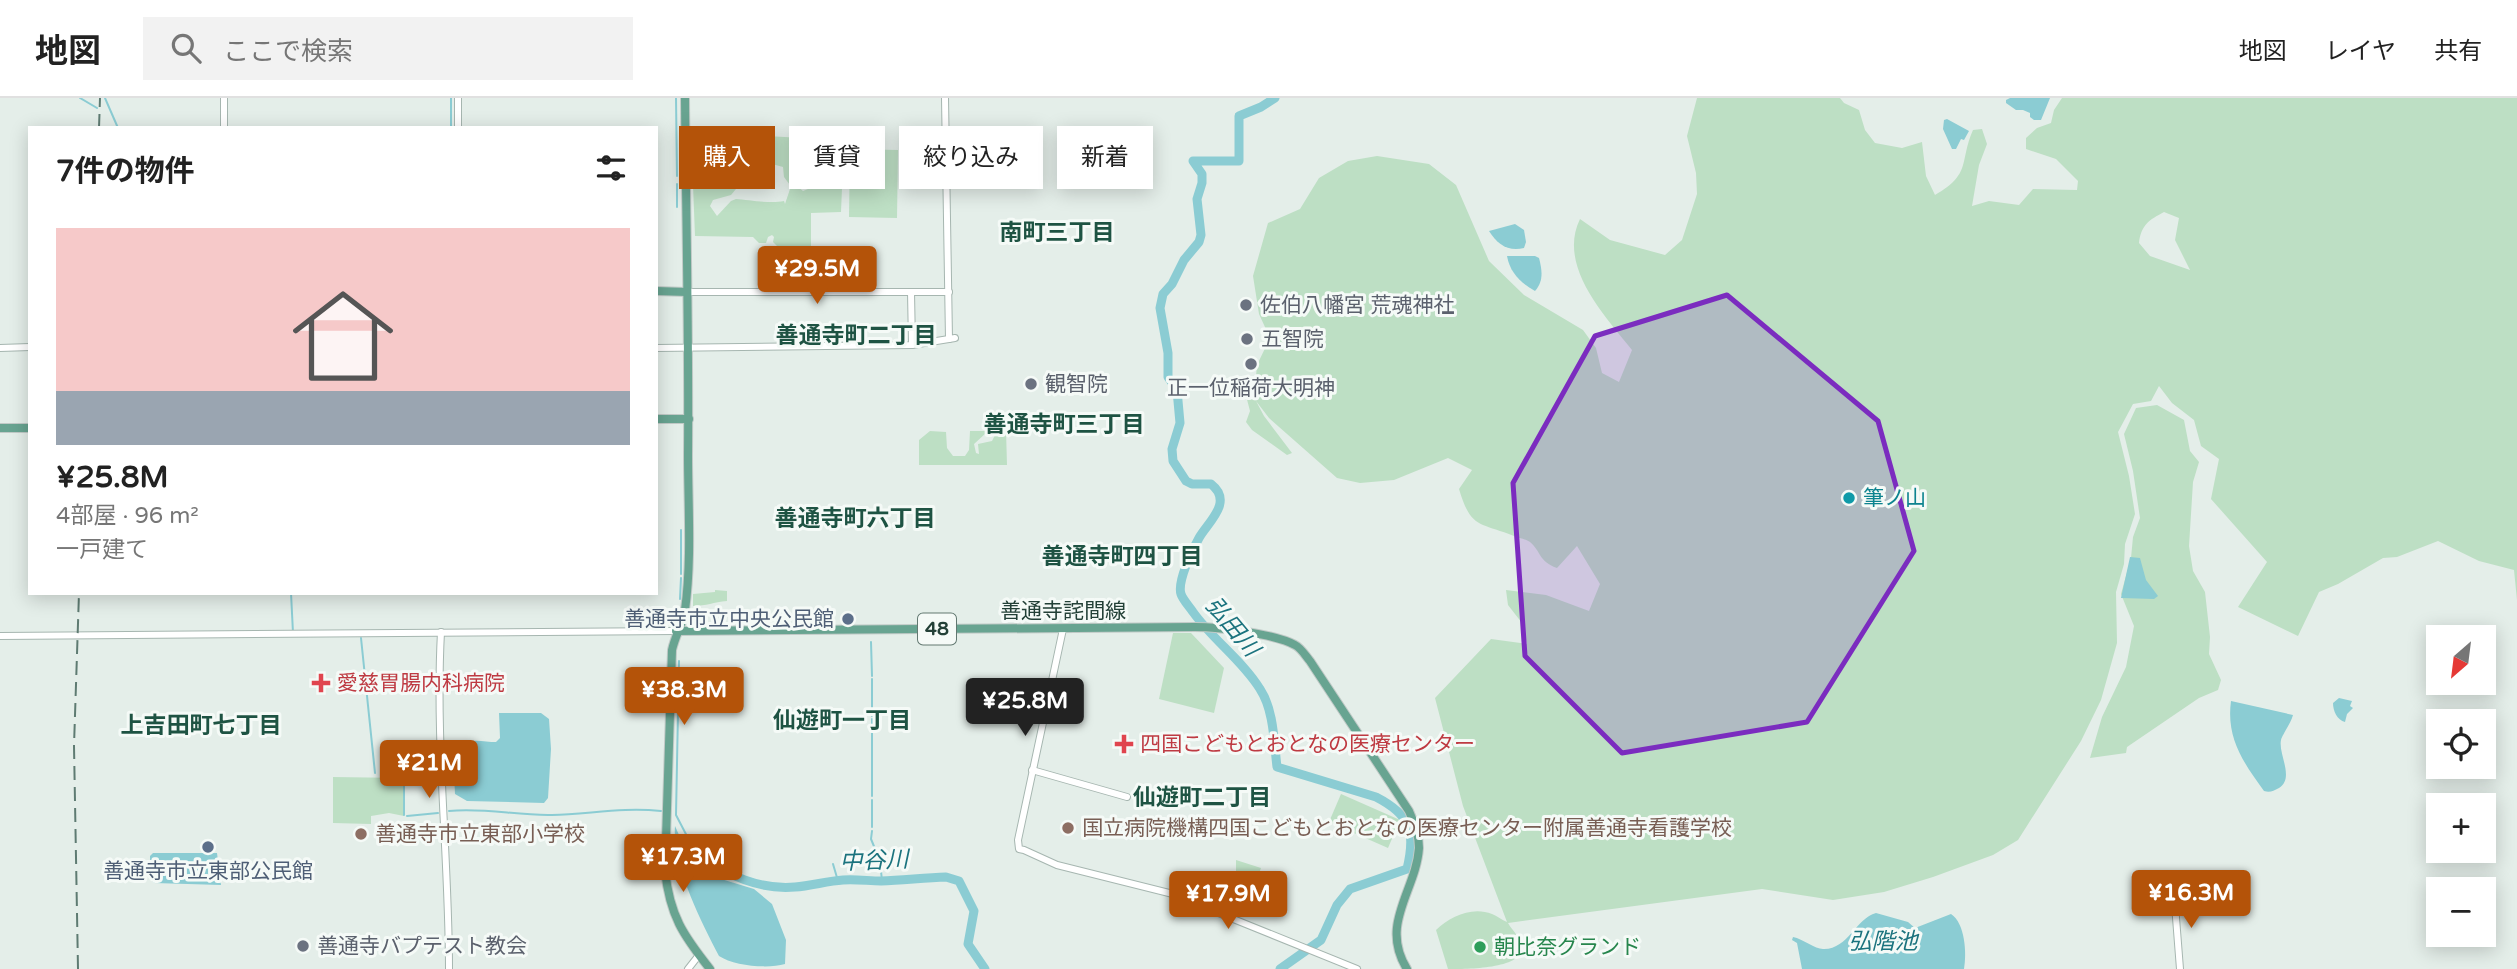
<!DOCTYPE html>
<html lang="ja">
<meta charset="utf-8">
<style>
body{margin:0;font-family:"Varela Round","Noto Sans JP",sans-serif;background:#f2f2f2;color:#222;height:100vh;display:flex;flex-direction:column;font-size:26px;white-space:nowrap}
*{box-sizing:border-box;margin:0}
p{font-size:23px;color:#767676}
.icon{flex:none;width:38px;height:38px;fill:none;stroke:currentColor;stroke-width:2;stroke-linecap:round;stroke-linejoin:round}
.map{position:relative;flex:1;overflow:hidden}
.sheet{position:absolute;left:28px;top:28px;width:630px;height:469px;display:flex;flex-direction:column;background:#fff;border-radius:0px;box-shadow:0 4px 18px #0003}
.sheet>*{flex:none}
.guide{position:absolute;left:679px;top:28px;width:665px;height:63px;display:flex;gap:14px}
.needle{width:46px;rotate:208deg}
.tools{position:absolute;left:2426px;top:527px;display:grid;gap:14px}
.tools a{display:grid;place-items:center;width:70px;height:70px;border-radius:0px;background:#fff;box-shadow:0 4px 18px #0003;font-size:35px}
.price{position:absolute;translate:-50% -60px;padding:0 16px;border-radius:7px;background:#b45309;color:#fff;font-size:23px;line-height:46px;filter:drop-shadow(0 2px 4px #0008)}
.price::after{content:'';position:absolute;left:50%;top:42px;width:21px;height:16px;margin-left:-10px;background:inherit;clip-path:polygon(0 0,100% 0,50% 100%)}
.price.current{background:#222;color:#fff}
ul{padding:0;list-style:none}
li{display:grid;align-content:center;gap:14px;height:371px;padding:0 28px}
li span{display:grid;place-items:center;height:217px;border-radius:0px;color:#555}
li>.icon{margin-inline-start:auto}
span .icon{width:126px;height:126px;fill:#fffc;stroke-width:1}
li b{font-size:30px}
h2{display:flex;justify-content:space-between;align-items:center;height:84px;padding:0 28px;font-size:30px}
.tag{padding:0 24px;border-radius:0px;background:#fff;box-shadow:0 4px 18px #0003;font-size:24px;line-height:63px}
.tag.current{background:#b45309;color:#fff}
header{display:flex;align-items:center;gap:42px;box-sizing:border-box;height:98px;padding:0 35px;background:#fff;border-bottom:2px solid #e0e0e0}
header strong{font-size:33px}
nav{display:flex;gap:38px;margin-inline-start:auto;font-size:24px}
.search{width:490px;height:63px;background:#f2f2f2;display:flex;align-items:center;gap:18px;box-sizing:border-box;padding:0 24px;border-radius:0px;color:#767676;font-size:26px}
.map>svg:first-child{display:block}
</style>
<header>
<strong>地図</strong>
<div class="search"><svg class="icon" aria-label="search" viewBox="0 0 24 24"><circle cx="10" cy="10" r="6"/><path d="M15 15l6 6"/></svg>ここで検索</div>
<nav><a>地図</a><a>レイヤ</a><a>共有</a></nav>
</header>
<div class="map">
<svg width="2517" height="871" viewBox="0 0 2517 871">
<rect width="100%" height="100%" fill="#e4eee9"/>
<g fill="#bddfc4" fill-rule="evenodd">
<path d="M1697,0H1840L1844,5L1859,12L1865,32L1875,45L1902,50L1922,44L1926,78L1935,97C1972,76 1959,64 1973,32L1982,31L1987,46L1979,67L1972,108L1989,103L2019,107L2033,91L2077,92L2078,83L2056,61L2026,51V40L2037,30L2051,25L2054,12L2062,0H2517V502L2514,472L2479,463L2438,443L2397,459L2383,460L2338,486L2319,494L2298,538L2238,509L2267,464L2211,401L2219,361L2201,348L2194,322L2172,305L2159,288L2151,303L2133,306L2118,334L2129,378L2135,416L2125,446L2124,466L2116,494L2117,545L2101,602L2081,643L2018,742L1993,757L1933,779L1884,794L1833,802L1762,791L1508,825C1510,829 1515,834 1517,838C1540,871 1471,871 1448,871L1436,832C1450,818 1473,808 1492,816C1497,818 1502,822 1507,824L1463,708L1435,600L1491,541L1527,546L1522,525L1508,507L1506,492L1546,497L1589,513L1600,486L1577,448L1557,470C1538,463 1541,453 1530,444C1526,441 1518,440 1514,438C1479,424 1471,431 1459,391L1472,372L1448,360L1394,382L1360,385L1337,380L1269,320L1256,303L1264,318L1292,355L1287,357L1252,332L1246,324L1250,313L1244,290L1254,300L1257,267L1270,240L1259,216L1253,178L1268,125L1300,111L1319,80L1348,63L1377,58L1429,66L1456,87L1489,163L1524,197L1583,232L1596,250L1602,275L1619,284L1632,252C1605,218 1557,168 1580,121L1610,142L1665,157L1682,142L1697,96L1696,75L1687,38ZM2164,114L2179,120L2175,142L2190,172L2150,158L2139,145C2141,127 2149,122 2164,114Z"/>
<path d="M765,38L844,42L841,114L811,115V164L777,163V148L773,144L774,139L772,137L768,139L766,145H759L753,139L695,138L693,87H716L719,90L735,87L736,91L731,97L713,102L710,108L717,118L731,103L736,101C749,102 771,106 784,103L785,106L790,91L798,89L803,93L818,87L819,78L808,77V71L798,70L793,85L790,87L784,79L783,69L772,66L770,71L762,73C747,64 760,46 765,38Z"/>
<polygon points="850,51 898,52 897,120 849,119"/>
<polygon points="2157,307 2184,322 2190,353 2199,364 2193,384 2189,448 2193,473 2205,494 2210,539 2209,556 2221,582 2218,592 2199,600 2127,649 2126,655 2090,660 2102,619 2126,569 2134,528 2121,496 2131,460 2133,439 2140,420 2133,373 2124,336 2136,310"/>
<polygon points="1006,332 1007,367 919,367 919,342 930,333 946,334 947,350 953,358 965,358 969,352 970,333 985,333 986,335 974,346 976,355 979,356 978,346 992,343 995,337 992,333"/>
<path d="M715,492L727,493V503C713,504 707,508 693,508V496L715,494Z"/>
<polygon points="1173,535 1191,535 1224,570 1214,615 1159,601"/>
<polygon points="333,679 403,680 404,718 389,715 371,718 371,726 333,725"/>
<polygon points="1341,696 1400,722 1388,750 1329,724"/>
<polygon points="1236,762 1261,770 1254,789 1250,788 1250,782 1236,781"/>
</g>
<g fill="#8bccd3">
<polygon points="2010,0 2050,0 2041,22 2034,22 2030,19 2030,15 2023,12 2016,12 2006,5 2006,2"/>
<polygon points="1947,21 1969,33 1964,42 1961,41 1956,51 1952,51 1943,31 1944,22"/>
<path d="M1515,126L1524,132L1526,144L1524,150C1508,154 1497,146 1489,133Z"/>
<path d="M1507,158H1535L1539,160C1542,172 1544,183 1535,193C1521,185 1510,175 1507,158Z"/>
<polygon points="2130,459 2140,460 2146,482 2158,498 2154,501 2121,500"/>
<path d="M2339,600L2352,603L2350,608L2353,610L2347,616L2345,624C2337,622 2333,613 2333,605Z"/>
<path d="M2231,603L2293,617C2291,625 2282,637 2281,642C2278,656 2295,680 2279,690C2273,693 2270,695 2264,693C2243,664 2226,640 2231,603Z"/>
<path d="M499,615H541L549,621L551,651L548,700L544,705L467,703L455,696C455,681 448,649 467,644C475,641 487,644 496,644L500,640Z"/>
<path d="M675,728L683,746L708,772L721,781L754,791L772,806L786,842L785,866C768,871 734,868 719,858C701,823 672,767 675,728Z"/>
<polygon points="153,755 217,755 221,787 154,785 150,780 150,758"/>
<path d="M1876,815L1908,824L1915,830L1951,816C1965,825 1967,855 1964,871H1802L1797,845L1792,842L1793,839C1803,841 1815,851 1823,851C1848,852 1856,820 1876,815Z"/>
</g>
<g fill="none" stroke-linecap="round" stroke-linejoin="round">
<g stroke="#8bccd3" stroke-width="2">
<polyline points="80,0 97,10"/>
<polyline points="105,0 118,30"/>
<polyline points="451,0 451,30"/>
<polyline points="676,0 677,78"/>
<polyline points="677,86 677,109"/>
<polyline points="681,476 681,432"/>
<polyline points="291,495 293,535"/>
<polyline points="680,501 681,480"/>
<polyline points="361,540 375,675"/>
<polyline points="871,544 872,578"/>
<polyline points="679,563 676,717 689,742 701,756"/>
<polyline points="872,581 872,618"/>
<polyline points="391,680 404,682 404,717"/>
<polyline points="872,698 872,621"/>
<path d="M449,713C483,709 518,718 552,717C590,716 622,709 661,713"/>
<polyline points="407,718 438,715"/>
<polyline points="872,729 872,702"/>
<polyline points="872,733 871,741 880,763 882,783"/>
<polyline points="868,761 880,762"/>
<polyline points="833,766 838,783"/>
</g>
<g stroke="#8bccd3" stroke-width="9">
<path d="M1275,0L1261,9L1239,18V63H1193L1202,76V85L1197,101L1201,137L1199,144L1184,162L1172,186L1163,196L1160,210L1168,255V279L1177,292L1180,325L1172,351L1173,363L1186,383L1192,386H1211C1234,404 1208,424 1199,440C1192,452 1177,484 1181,496C1183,502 1189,508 1193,514C1213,542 1242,562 1260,591C1274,612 1274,645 1277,669L1376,699C1411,717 1416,734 1407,771L1350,791L1337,807L1321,842L1280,871"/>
<path d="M701,756C725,778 762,792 795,789C811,788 827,783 843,782C856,781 869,783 881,783C903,782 924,780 946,779L959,783L974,813L968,846L985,871"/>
</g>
<defs>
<g id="minor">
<polyline points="224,0 224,30"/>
<polyline points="458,0 458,30"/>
<polyline points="945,0 949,241"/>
<polyline points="687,194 949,194"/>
<polyline points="911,194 912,247"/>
<polyline points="0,250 30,249"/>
<polyline points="656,250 912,247 955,240"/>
<polyline points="1063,531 1018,742 1019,751 1024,752 1057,767 1169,795 1357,871"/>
<path d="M441,534C435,646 449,759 449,871"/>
<polyline points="0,538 676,533"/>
<polyline points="1032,672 1127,699"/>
<polyline points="2174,794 2180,871"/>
<polyline points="688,871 699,857"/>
</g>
<g id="major">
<path d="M685,0C686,119 689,238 688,357C688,408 692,461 685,512C683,525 675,538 672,552L665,773C670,818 683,837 710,871"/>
<polyline points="656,193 687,194"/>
<polyline points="656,321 689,321"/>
<polyline points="0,330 30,330"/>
<path d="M676,533L1195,529C1219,529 1275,536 1295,547C1301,550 1305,557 1310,563L1409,713C1414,725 1419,736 1419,750C1416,793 1379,826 1407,871"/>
</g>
</defs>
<use href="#minor" stroke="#a6b6b0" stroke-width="8"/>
<use href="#major" stroke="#c1cac7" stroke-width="10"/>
<use href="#minor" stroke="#fff" stroke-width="6"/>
<use href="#major" stroke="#68a491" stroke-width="8"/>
<g stroke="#5e7b72" stroke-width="2" stroke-dasharray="14 7" stroke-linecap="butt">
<polyline points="99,30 100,0"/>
<polyline points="78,871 74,648 79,495"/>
</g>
</g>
<path fill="#7b2cbf" fill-opacity="0.2" stroke="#7b2cbf" stroke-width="5" stroke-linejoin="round" d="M1727,197L1878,323L1914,453L1807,624L1622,655L1525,558L1513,385L1595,238Z"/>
<g fill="#6b7280" stroke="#f5faf7" stroke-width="2.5">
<circle cx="1246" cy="207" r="7"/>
<circle cx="1247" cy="241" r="7"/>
<circle cx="1251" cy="266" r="7"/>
<circle cx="1031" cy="286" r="7"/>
<circle cx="303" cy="848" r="7"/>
</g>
<circle fill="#0f9aa8" stroke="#f5faf7" stroke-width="2.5" cx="1849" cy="400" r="7"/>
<g fill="#5c6f8a" stroke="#f5faf7" stroke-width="2.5">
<circle cx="848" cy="521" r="7"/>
<circle cx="208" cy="749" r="7"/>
</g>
<g fill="#e0444e" stroke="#f5faf7" stroke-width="2.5">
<path d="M317.5 574.5h7v7h7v7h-7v7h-7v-7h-7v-7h7z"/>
<path d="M1120.5 635.5h7v7h7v7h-7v7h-7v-7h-7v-7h7z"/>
</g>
<g fill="#8d6e63" stroke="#f5faf7" stroke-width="2.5">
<circle cx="1068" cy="730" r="7"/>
<circle cx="361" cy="736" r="7"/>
</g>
<circle fill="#2e9e5b" stroke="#f5faf7" stroke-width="2.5" cx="1480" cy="849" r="7"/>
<g text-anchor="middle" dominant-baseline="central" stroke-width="6" stroke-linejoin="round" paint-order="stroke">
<rect fill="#f5faf7" stroke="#627871" stroke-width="2" x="918" y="515.5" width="38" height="31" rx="5"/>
<g font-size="19" font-weight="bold" fill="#234037">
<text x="937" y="531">48</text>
</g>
<g font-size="21" fill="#5b616d" stroke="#f5faf7" text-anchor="start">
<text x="1260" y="207">佐伯八幡宮 荒魂神社</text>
<text x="1261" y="241">五智院</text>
<text x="1045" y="286">観智院</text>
<text x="1251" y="290" text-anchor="middle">正一位稲荷大明神</text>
<text x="317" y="848">善通寺バプテスト教会</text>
</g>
<g font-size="21" fill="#0d838f" stroke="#f5faf7" text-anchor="start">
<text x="1863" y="400">筆ノ山</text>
</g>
<g font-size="21" fill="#234037" stroke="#f5faf7">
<text x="1063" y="513">善通寺詫間線</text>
</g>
<g font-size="21" fill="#4e5e75" stroke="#f5faf7" text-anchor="end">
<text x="834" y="521">善通寺市立中央公民館</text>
<text x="208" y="773" text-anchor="middle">善通寺市立東部公民館</text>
</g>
<g font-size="21" fill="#be3a42" stroke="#f5faf7" text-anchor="start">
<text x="337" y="585">愛慈胃腸内科病院</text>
<text x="1140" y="646">四国こどもとおとなの医療センター</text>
</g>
<g font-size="21" fill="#785e54" stroke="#f5faf7" text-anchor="start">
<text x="1082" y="730">国立病院機構四国こどもとおとなの医療センター附属善通寺看護学校</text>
<text x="375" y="736">善通寺市立東部小学校</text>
</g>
<g font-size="21" fill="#27864d" stroke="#f5faf7" text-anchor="start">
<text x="1494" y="849">朝比奈グランド</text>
</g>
<g font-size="23" font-weight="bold" fill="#1e5343" stroke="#f5faf7">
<text x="1057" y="135">南町三丁目</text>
<text x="856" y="238">善通寺町二丁目</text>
<text x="1064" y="327">善通寺町三丁目</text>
<text x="855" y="421">善通寺町六丁目</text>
<text x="1122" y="459">善通寺町四丁目</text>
<text x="842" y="623">仙遊町一丁目</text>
<text x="201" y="628">上吉田町七丁目</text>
<text x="1202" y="700">仙遊町二丁目</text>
</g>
<g font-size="23" font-style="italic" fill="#1b737e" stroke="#f5faf7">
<text transform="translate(1232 529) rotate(50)">弘田川</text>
<text transform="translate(874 763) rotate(-2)">中谷川</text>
<text x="1883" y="844">弘階池</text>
</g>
</g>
</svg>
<div class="tools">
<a><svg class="needle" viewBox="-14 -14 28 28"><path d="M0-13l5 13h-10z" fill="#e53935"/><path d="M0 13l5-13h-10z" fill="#767676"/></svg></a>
<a><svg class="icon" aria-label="locate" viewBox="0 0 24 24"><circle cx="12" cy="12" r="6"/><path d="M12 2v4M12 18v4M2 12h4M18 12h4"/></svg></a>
<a>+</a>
<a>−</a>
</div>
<b class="price" style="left:817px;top:208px">¥29.5M</b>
<b class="price" style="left:684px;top:629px">¥38.3M</b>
<b class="price current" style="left:1025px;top:640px">¥25.8M</b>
<b class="price" style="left:429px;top:702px">¥21M</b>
<b class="price" style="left:683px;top:796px">¥17.3M</b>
<b class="price" style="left:2191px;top:832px">¥16.3M</b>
<b class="price" style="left:1228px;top:833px">¥17.9M</b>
<div class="guide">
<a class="tag current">購入</a>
<a class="tag">賃貸</a>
<a class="tag">絞り込み</a>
<a class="tag">新着</a>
</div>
<section class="sheet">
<h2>7件の物件<svg class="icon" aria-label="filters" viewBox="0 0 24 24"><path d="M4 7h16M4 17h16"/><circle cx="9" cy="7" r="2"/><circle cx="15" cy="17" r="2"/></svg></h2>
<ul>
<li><span style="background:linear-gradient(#f6c9c9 75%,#9aa5b1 0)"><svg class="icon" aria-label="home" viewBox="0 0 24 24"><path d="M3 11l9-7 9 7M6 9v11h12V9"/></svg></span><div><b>¥25.8M</b><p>4部屋 · 96 m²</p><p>一戸建て</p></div></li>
</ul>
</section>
</div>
